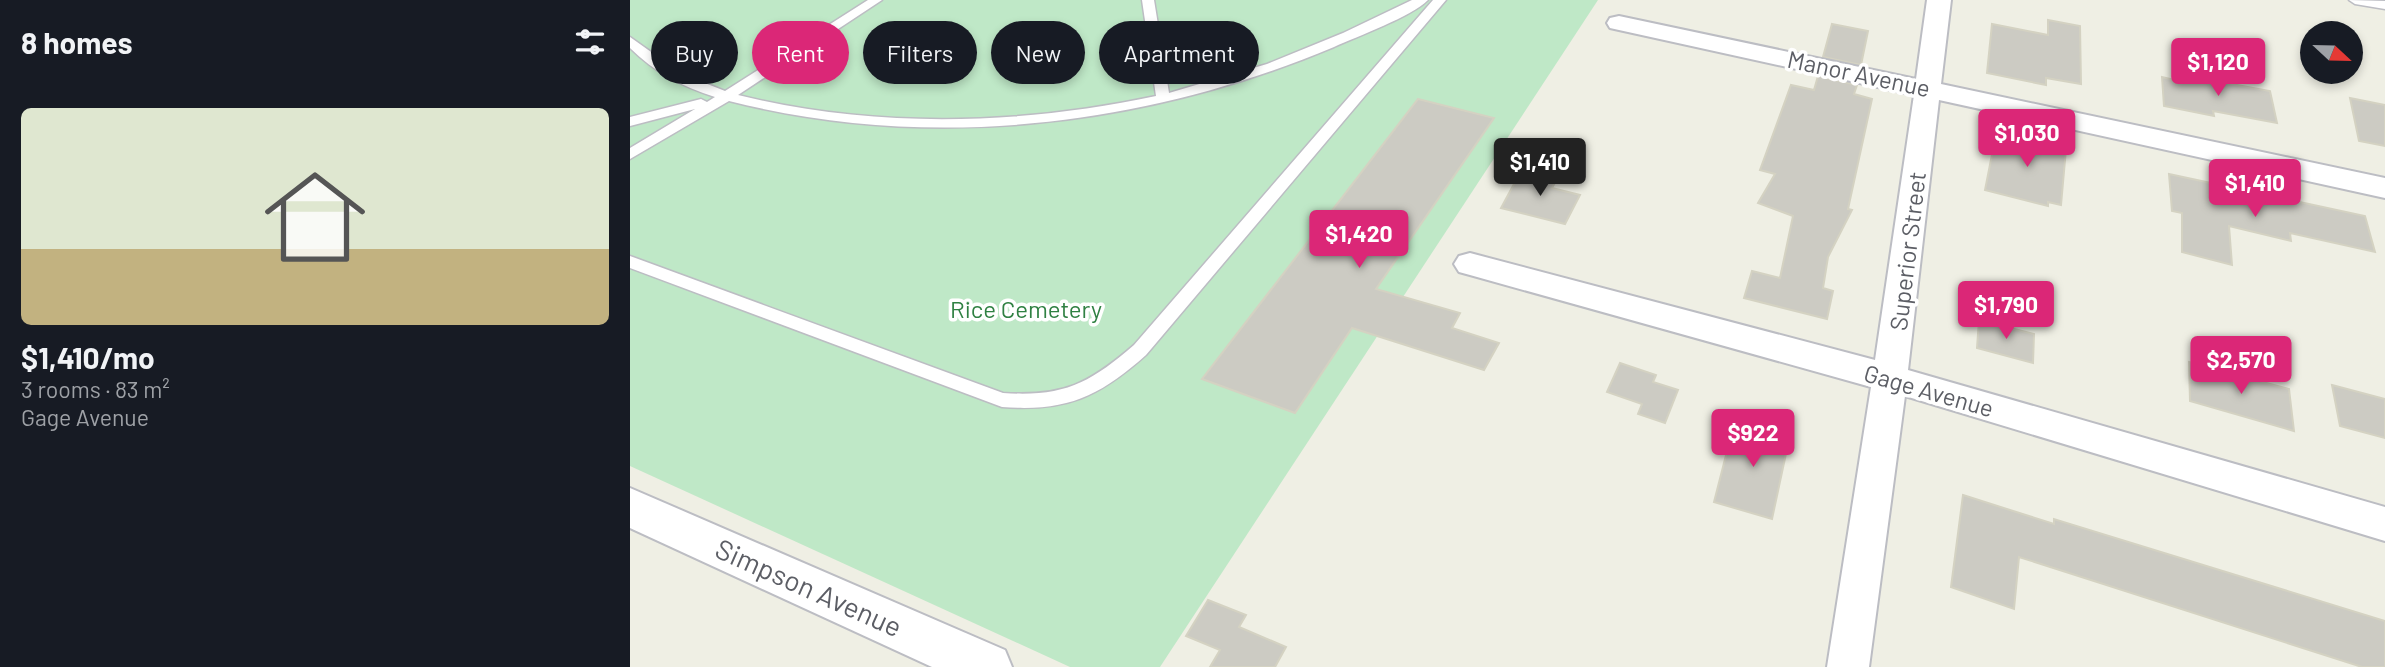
<!DOCTYPE html>
<meta charset="utf-8">
<style>
body{margin:0;font-family:Barlow,sans-serif;background:#20242c;color:#f1f3f6;height:100vh;display:flex;flex-direction:column;font-size:26px;white-space:nowrap}
*{box-sizing:border-box;margin:0}
p{font-size:23px;color:#9ea1a6}
.icon{flex:none;width:38px;height:38px;fill:none;stroke:currentColor;stroke-width:2;stroke-linecap:round;stroke-linejoin:round}
.map{position:relative;flex:1;overflow:hidden}
.drawer{display:flex;flex-direction:column;background:#171b24;width:630px}
.drawer>*{flex:none}
.banner{position:absolute;left:21px;top:21px;width:665px;height:63px;display:flex;gap:14px}
.needle{width:46px;rotate:112deg}
.controls{position:absolute;left:1670px;top:21px;display:grid;gap:14px}
.controls a{display:grid;place-items:center;width:63px;height:63px;border-radius:50%;background:#171b24;box-shadow:0 4px 10px #0003;font-size:35px}
.price{position:absolute;translate:-50% -60px;padding:0 16px;border-radius:7px;background:#db2777;color:#fff;font-size:23px;line-height:46px;filter:drop-shadow(0 2px 4px #0008)}
.price::after{content:'';position:absolute;left:50%;top:42px;width:21px;height:16px;margin-left:-10px;background:inherit;clip-path:polygon(0 0,100% 0,50% 100%)}
.price.current{background:#222;color:#fff}
ul{padding:0;list-style:none}
li{display:grid;align-content:center;gap:14px;height:371px;padding:0 21px}
li span{display:grid;place-items:center;height:217px;border-radius:10px;color:#555}
li>.icon{margin-inline-start:auto}
span .icon{width:126px;height:126px;fill:#fffc;stroke-width:1}
li b{font-size:30px}
h2{display:flex;justify-content:space-between;align-items:center;height:84px;padding:0 21px;font-size:30px}
.tag{padding:0 24px;border-radius:32px;background:#171b24;box-shadow:0 4px 10px #0003;font-size:24px;line-height:63px}
.tag.current{background:#db2777;color:#fff}
main{display:flex;flex:1;min-height:0}
.map>svg:first-child{display:block}
</style>
<main>
<section class="drawer">
<h2>8 homes<svg class="icon" aria-label="filters" viewBox="0 0 24 24"><path d="M4 7h16M4 17h16"/><circle cx="9" cy="7" r="2"/><circle cx="15" cy="17" r="2"/></svg></h2>
<ul>
<li><span style="background:linear-gradient(#dfe7d0 65%,#c2b280 0)"><svg class="icon" aria-label="home" viewBox="0 0 24 24"><path d="M3 11l9-7 9 7M6 9v11h12V9"/></svg></span><div><b>$1,410/mo</b><p>3 rooms · 83 m²</p><p>Gage Avenue</p></div></li>
</ul>
</section>
<div class="map">
<svg width="1755" height="667" viewBox="0 0 1755 667">
<rect width="100%" height="100%" fill="#efefe4"/>
<polygon fill="#bfe8c7" points="0,0 968,0 530,667 440,667 0,466"/>
<g fill="#cccbc3" stroke="#d4d2c2" stroke-width="2">
<polygon points="1418,20 1450,26 1451,84 1416,78 1416,85 1357,73 1362,24 1418,35"/>
<polygon points="1202,24 1238,31 1231,65 1193,57"/>
<polygon points="1553,75 1640,91 1647,123 1583,111 1584,116 1534,106 1532,77 1553,82"/>
<polygon points="1188,76 1227,85 1224,94 1242,99 1218,209 1222,210 1198,257 1193,288 1203,291 1197,319 1114,298 1122,271 1150,278 1163,216 1128,203 1145,174 1130,170 1161,85 1184,90"/>
<polygon points="1720,98 1755,105 1755,146 1729,141"/>
<polygon points="788,99 864,118 746,289 830,313 822,328 869,343 854,370 722,328 665,413 572,379"/>
<polygon points="1367,129 1436,149 1431,205 1418,202 1418,206 1355,190"/>
<polygon points="891,171 927,179 922,188 950,195 935,224 871,208"/>
<polygon points="1539,174 1735,216 1745,252 1660,233 1661,241 1599,226 1602,265 1552,252 1552,213 1542,211"/>
<polygon points="1349,320 1404,334 1403,363 1347,348"/>
<polygon points="1559,362 1659,389 1664,431 1560,401"/>
<polygon points="990,363 1026,375 1023,382 1048,390 1035,423 1008,414 1012,404 977,392"/>
<polygon points="1702,385 1755,399 1755,438 1710,426"/>
<polygon points="1105,420 1160,435 1142,519 1084,502"/>
<polygon points="1333,495 1424,524 1424,519 1755,621 1755,667 1732,667 1389,557 1384,609 1321,587"/>
<polygon points="578,600 616,615 609,627 656,647 645,667 580,667 590,650 556,636"/>
</g>
<g fill="none" stroke-linecap="round" stroke-linejoin="round">
<defs>
<g id="service">
<path d="M238,0H252L108,95C244,129 390,125 526,96L512,0H524L539,93L637,64L713,33L782,0H798C781,17 728,36 704,47C514,127 299,152 99,101L0,159V148L65,109L0,126V117L71,99L77,102L85,97C53,87 24,72 0,48V37L52,74L95,91Z"/>
<path d="M803,0H816L516,355C469,397 436,412 372,407L0,268V256L373,393C433,397 459,384 504,345Z"/>
<polygon points="1719,0 1755,1 1755,9 1725,4"/>
</g>
<polygon id="minor" points="1297,0 1321,0 1311,84 1755,178 1755,198 1309,100 1278,370 1755,507 1755,541 1275,396 1239,667 1197,667 1241,387 840,275 829,272 824,264 829,256 840,253 1245,360 1284,95 989,30 980,28 977,23 980,18 989,16 1286,79"/>
<polygon id="tertiary" points="0,488 375,650 382,667 302,667 0,528"/>
</defs>
<use href="#service" stroke="#bcbdc3" stroke-width="3"/>
<use href="#minor" stroke="#bcbdc3" stroke-width="4"/>
<use href="#tertiary" stroke="#bcbdc3" stroke-width="4"/>
<use href="#service" fill="#fff" fill-rule="evenodd"/>
<use href="#minor" fill="#fff" fill-rule="evenodd"/>
<use href="#tertiary" fill="#fff" fill-rule="evenodd"/>
</g>
<g text-anchor="middle" dominant-baseline="central" stroke-width="7" stroke-linejoin="round" paint-order="stroke">
<g font-size="24" fill="#5c5e65" stroke="#fff">
<text transform="translate(1229 73) rotate(12)">Manor Avenue</text>
<text transform="translate(1277 251) rotate(-83)">Superior Street</text>
<text transform="translate(1299 390) rotate(16)">Gage Avenue</text>
</g>
<g font-size="24" fill="#308143" stroke="#fff">
<text x="396" y="308">Rice Cemetery</text>
</g>
<g font-size="28" fill="#5c5e65" stroke="#fff">
<text transform="translate(179 587) rotate(24)">Simpson Avenue</text>
</g>
</g>
</svg>
<div class="controls">
<a><svg class="needle" viewBox="-14 -14 28 28"><path d="M0-13l5 13h-10z" fill="#e53935"/><path d="M0 13l5-13h-10z" fill="#9ea1a6"/></svg></a>
</div>
<b class="price" style="left:1588px;top:98px">$1,120</b>
<b class="price" style="left:1397px;top:169px">$1,030</b>
<b class="price current" style="left:910px;top:198px">$1,410</b>
<b class="price" style="left:1625px;top:219px">$1,410</b>
<b class="price" style="left:729px;top:270px">$1,420</b>
<b class="price" style="left:1376px;top:341px">$1,790</b>
<b class="price" style="left:1611px;top:396px">$2,570</b>
<b class="price" style="left:1123px;top:469px">$922</b>
<div class="banner">
<a class="tag">Buy</a>
<a class="tag current">Rent</a>
<a class="tag">Filters</a>
<a class="tag">New</a>
<a class="tag">Apartment</a>
</div>
</div>
</main>
